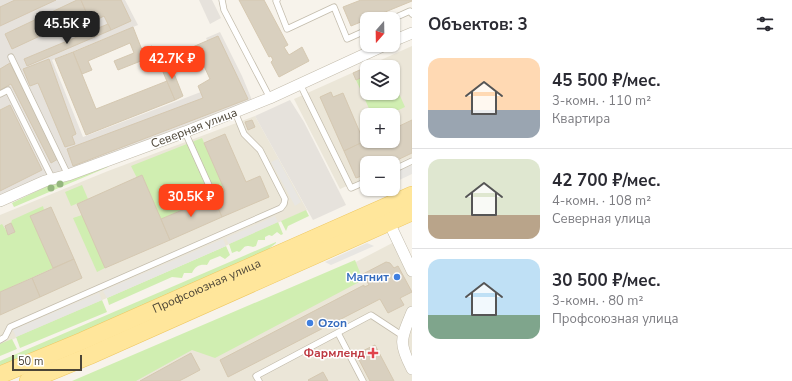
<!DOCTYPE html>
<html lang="ru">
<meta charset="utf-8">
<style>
body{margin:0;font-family:"Nunito Sans",sans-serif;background:#f2f2f3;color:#2b2b33;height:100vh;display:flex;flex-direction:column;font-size:15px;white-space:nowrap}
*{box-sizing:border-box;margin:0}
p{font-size:13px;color:#7c7c81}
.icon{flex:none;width:22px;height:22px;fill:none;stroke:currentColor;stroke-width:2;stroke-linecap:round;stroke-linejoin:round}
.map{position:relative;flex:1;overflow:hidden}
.details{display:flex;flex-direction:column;background:#fff;width:380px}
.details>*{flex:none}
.needle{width:26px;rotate:200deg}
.buttons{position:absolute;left:360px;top:12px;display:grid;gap:8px}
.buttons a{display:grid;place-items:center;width:40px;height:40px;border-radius:8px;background:#fff;box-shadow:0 1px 3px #0004;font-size:20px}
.scale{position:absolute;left:12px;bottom:10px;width:70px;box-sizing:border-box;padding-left:4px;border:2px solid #4c4537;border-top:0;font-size:11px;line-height:14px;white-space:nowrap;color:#4c4537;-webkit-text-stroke:3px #fff;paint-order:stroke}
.price{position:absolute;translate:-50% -34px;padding:0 9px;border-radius:8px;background:#ff4319;color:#fff;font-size:13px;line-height:26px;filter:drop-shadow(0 1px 2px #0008)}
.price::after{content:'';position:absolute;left:50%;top:24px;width:12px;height:9px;margin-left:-6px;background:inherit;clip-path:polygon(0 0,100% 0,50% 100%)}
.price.active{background:#222;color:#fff}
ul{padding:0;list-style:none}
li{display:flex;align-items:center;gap:12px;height:100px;padding:0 16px}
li+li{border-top:1px solid #e1e1e2}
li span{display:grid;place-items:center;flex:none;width:112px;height:80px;border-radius:12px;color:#555}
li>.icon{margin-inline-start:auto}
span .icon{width:48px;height:48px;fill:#fffc;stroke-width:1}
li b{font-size:17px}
h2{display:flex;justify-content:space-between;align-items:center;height:48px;padding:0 16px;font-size:17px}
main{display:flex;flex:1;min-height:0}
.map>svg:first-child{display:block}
</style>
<main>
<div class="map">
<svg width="412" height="381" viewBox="0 0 412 381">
<rect width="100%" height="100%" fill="#f7f3eb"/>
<g fill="#ebe6d8" fill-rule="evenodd">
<path d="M412,46V157L393,165V163H367V177L340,189L294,99ZM367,67H393V93H367ZM367,115H393V141H367Z"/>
<polygon points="255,116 307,210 0,345 0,215 108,171"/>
<polygon points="400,239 412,259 412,381 127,381"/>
</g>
<g fill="#e6e2dc">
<polygon points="0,0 125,0 138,25 52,60 83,137 227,82 206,38 220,32 242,76 252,100 0,196"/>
<polygon points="199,0 212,0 221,18 210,24"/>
<polygon points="290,100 304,122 346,205 313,220 255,116"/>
</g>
<g fill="#d0eeb1">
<polygon points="367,75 367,93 393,93 393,80 405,107 388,115 372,115 356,80"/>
<polygon points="202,138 225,191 161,219 142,175 137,178 131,166"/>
<polygon points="108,166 108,167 14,207 12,203 62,179"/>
<polygon points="82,185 88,199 71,206 65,192"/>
<polygon points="43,206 44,210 30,216 53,268 0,292 0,225 2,224 9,235 15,232 11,223 12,220"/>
<polygon points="306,210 309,216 288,226 286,231 281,221"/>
<polygon points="82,215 105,268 97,272 73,218"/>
<path d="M278,222L283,234L281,235L277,232L272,236L269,235L265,237V240H258L256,246L253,247C243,244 245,248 239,252L237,251L232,253L229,244Z"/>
<polygon points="276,242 276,243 260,256 0,367 0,361"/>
<path d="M226,246L230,255L225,259L220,256L210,260L207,265C200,264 195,266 192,273H184L182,278L172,277L109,305L107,298Z"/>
<polygon points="355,260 363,280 215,358 192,350 136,381 72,381"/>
<polygon points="102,300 107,312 20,348 16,337"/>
<polygon points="12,339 17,349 0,356 0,344"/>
</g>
<g fill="#e8e6e2">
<polygon points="278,159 301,202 295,206 271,162"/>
<polygon points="412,165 412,174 393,183 393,173"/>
<polygon points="275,216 278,222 229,244 226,238"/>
<polygon points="223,239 226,246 107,298 103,291"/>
<polygon points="367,243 374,246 331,265 325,262"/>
<polygon points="99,293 102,300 16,337 13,330"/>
</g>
<g fill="#d9d0bf" stroke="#d5c8b1">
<polygon points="15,0 56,0 0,26 0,7"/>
<polygon points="77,0 81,0 87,14 12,49 5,34"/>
<polygon points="81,0 121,0 131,21 111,30 104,16 98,19 94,11 87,14"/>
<polygon points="239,0 264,0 288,45 284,47 289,55 302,47 309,61 279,77 271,62 273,60 271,56 269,57"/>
<polygon points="361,0 412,0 412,1 351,26 343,7"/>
<polygon points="108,24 111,30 27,66 24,59"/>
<polygon points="133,27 142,50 152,46 156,55 118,70 114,61 134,53 130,43 88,61 92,70 82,74 73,52"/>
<polygon points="218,36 248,99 73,166 67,149 203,98 198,86 210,79 198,53 191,57 188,49"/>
<polygon points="73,52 96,109 167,81 175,100 86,135 55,59"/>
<polygon points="49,59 76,134 72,136 75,144 65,147 38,83 30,86 23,69"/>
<polygon points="169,61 183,96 175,100 160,65"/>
<polygon points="10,63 58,159 51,163 11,84 0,90 0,69"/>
<polygon points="369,66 370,67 367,67 367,75 356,80 353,73"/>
<polygon points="331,92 333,97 343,93 364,142 344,151 320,97"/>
<polygon points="10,105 42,170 0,191 0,110"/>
<polygon points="252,120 255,127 248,130 245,122"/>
<polygon points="412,120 412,153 391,163 367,163 367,174 356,178 344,151 367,140 393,141 393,129"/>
<polygon points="225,134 246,182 260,176 269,197 222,217 213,197 225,191 204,143"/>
<polygon points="142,175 170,240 105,268 77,204"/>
<polygon points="213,197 222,217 170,240 161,219"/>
<polygon points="51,207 74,259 53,268 30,216"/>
<polygon points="11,223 15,232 8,235 5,226"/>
<polygon points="74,259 82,278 40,297 32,278"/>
<polygon points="386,262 390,263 394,268 398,266 412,292 400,298 404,305 388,313 380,299 228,377 220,360 364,285 364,287 369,285 363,274"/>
<polygon points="32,278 40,297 0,315 0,292"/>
<polygon points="375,345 394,381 370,381 356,354"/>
<polygon points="191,353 200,370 185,378 179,381 140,381"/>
<polygon points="323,372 328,381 309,381 308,380"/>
</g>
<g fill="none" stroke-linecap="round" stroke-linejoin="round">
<defs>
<g id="lane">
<polyline points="222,0 224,10 270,98"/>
<polyline points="277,0 276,1 287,29 334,7 347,39 367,30"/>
<polyline points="392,19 410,11 412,14"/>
<polyline points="11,57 68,175"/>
<polyline points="300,84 351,188 367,181"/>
<polyline points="0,94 8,90 52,178"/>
<polyline points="185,132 212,192"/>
<polyline points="393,170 412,161"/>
<polyline points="338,333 363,381"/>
<polyline points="0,340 5,337 10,327 281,208 284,204 285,199 260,150 244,134 235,112"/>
<polyline points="259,381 256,376 371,315 403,336"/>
</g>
<g id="street">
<polyline points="393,41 412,33"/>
<polyline points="0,201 45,181 68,175 185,132 270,98 385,45"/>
<polyline points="386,216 412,271"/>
<path d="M412,312C401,339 398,342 412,369"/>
</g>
<g id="primary">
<path id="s1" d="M0,375L82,341L412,195"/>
<polyline points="28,381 89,356 412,212"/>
</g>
</defs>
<use href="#lane" stroke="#c3bcac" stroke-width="7"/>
<use href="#street" stroke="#c3bcac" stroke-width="12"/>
<use href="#primary" stroke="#efc861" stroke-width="18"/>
<use href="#lane" stroke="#fff" stroke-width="5.5"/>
<use href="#street" stroke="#fff" stroke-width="11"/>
<use href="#primary" stroke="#ffe69b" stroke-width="17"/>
</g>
<g fill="#95b67e">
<circle cx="60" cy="184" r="3.5"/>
<circle cx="51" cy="188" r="3.5"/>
</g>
<g fill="#3f7fe0" stroke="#fff" stroke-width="1.5">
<circle cx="397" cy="277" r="4"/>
<circle cx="310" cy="323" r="4"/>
</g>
<path fill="#e0444e" stroke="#fff" stroke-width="1.5" d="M371 347h4v4h4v4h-4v4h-4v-4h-4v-4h4z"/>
<g text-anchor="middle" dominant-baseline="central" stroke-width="3" stroke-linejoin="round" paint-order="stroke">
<g font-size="12" fill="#4c4537" stroke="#fff">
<text transform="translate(194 128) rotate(-21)">Северная улица</text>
<text stroke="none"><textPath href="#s1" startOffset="225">Профсоюзная улица</textPath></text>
</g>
<g font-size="12" font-weight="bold" fill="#366cbe" stroke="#fff" text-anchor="end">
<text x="389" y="277">Магнит</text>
<text x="318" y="323" text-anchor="start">Ozon</text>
</g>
<g font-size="12" font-weight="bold" fill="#be3a42" stroke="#fff" text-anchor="end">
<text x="365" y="353">Фармленд</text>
</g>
</g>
</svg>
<div class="buttons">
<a><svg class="needle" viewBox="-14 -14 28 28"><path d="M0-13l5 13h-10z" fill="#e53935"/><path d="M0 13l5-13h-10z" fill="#7c7c81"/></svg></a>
<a><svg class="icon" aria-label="layers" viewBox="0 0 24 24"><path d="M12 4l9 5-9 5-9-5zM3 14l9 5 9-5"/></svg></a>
<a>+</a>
<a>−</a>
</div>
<div class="scale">50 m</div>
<b class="price active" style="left:67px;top:45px">45.5K ₽</b>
<b class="price" style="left:172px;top:80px">42.7K ₽</b>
<b class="price" style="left:191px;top:218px">30.5K ₽</b>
</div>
<section class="details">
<h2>Объектов: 3<svg class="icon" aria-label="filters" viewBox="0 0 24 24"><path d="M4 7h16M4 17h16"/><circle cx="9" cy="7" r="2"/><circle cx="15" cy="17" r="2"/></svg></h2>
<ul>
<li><span style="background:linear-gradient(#ffd9b3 65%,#9aa5b1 0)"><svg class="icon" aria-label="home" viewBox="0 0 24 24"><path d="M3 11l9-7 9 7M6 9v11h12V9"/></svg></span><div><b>45 500 ₽/мес.</b><p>3-комн. · 110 m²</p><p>Квартира</p></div></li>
<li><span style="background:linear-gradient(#dfe7d0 70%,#b9a48a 0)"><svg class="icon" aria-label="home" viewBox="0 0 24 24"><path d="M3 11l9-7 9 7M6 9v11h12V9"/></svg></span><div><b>42 700 ₽/мес.</b><p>4-комн. · 108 m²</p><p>Северная улица</p></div></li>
<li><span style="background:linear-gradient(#bfe0f5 70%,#7fa58c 0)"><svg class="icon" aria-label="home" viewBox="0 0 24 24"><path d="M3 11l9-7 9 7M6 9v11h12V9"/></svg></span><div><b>30 500 ₽/мес.</b><p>3-комн. · 80 m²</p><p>Профсоюзная улица</p></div></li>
</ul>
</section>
</main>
